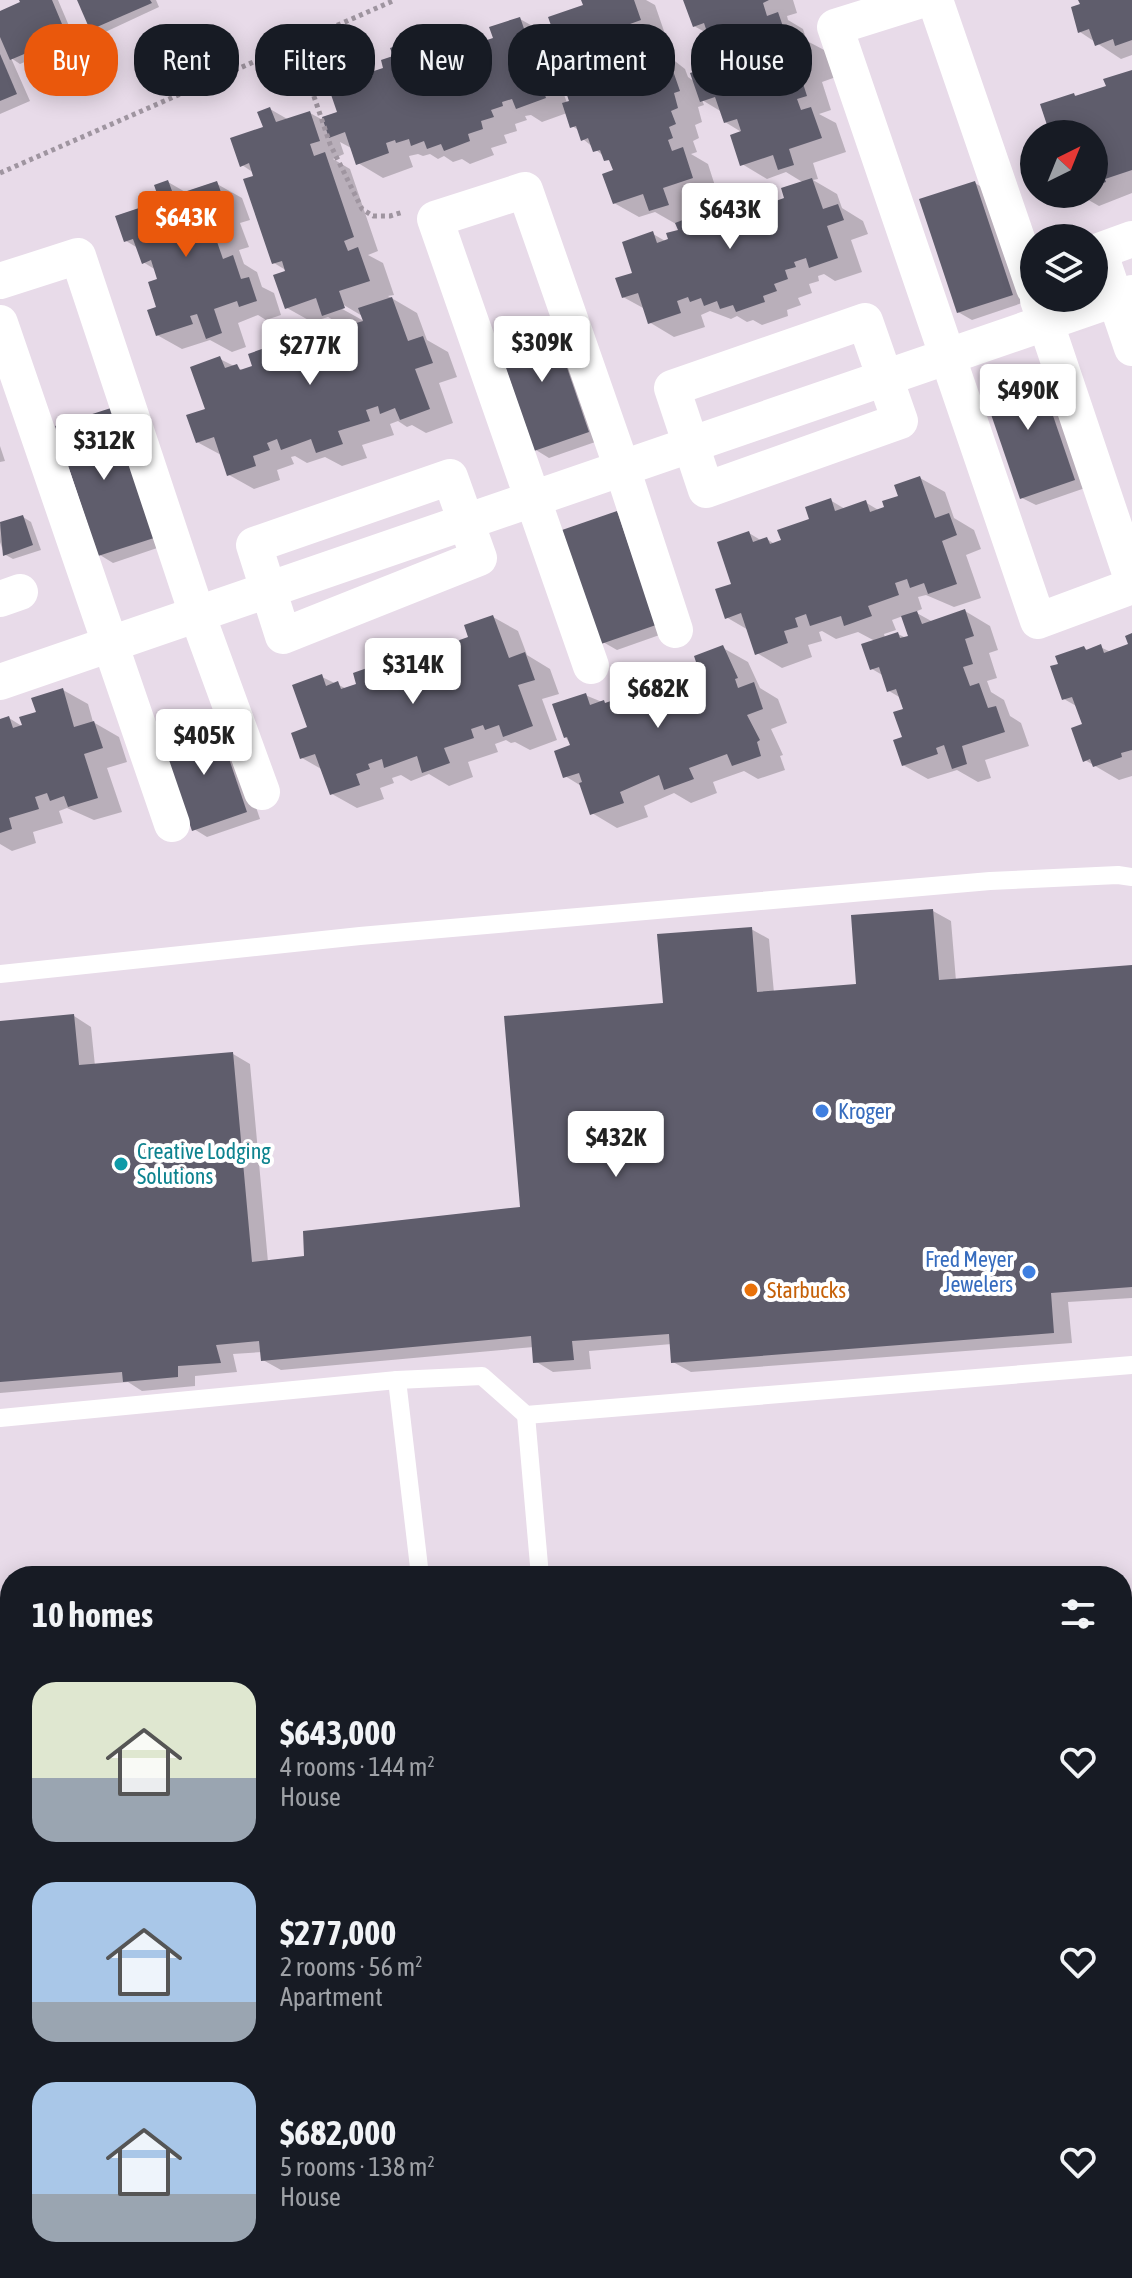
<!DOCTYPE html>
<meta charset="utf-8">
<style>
body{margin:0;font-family:"Asap Condensed",sans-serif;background:#20242c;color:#f1f3f6;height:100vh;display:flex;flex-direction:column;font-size:30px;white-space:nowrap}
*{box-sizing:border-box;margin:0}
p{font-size:26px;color:#9ea1a6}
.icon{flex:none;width:44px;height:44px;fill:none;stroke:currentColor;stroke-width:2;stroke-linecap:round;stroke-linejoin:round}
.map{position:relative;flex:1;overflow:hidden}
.drawer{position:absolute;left:0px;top:1566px;width:1132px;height:712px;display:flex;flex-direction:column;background:#171b24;border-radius:32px 32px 0 0;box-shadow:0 4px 20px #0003}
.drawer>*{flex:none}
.banner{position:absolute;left:24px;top:24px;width:1084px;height:72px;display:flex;gap:16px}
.needle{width:52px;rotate:43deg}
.controls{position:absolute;left:1020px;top:120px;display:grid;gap:16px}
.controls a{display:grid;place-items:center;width:88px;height:88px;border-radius:50%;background:#171b24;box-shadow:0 4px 20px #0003;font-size:40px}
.price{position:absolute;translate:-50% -68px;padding:0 18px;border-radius:8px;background:#fff;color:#222;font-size:26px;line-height:52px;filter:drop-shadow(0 2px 4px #0008)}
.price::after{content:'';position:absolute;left:50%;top:48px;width:24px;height:18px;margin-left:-12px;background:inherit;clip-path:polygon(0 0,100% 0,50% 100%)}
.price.current{background:#ea580c;color:#fff}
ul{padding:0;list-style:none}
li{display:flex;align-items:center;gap:24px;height:200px;padding:0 32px}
li span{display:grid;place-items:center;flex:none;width:224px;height:160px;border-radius:24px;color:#555}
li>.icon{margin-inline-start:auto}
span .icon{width:96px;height:96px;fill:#fffc;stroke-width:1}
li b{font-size:34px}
h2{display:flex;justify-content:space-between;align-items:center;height:96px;padding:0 32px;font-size:34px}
.pill{padding:0 28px;border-radius:32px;background:#171b24;box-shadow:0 4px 20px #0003;font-size:28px;line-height:72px}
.pill.current{background:#ea580c;color:#fff}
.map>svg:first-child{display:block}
</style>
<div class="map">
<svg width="1132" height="2278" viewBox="0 0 1132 2278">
<rect width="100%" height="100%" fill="#e8dbe9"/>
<g fill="#0003" fill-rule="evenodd">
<polygon points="22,0 58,0 75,40 20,64 11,58 30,101 0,114 0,14 23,3"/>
<polygon points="79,0 156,0 159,7 101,34 92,28"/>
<path d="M583,0H646L655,5L665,34L654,38L657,47L685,69L688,77L695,82L708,69L712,36L694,26L685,0H793L797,13L787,16L788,20L803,29L807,41L828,52L836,77L822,82L831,110L819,114L836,123L846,152L813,163L818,179L813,180L837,194L842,208L863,221L868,234L851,240L862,272L835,281L824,274L818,276L819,281L809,284L812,293L798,298L801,305L787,310L788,316L762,325L753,320L747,322L737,316L731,319L710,311L701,315L705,327L674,337L649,322L645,309L623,297L653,234L667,242L681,231L676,224L655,212L639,217L614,203L615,172L612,163L583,139L580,131L572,126L567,113L542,122L531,115L525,116L527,120L515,124L517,131L504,135L507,143L491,148L494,155L470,164L462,159L453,162L444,156L438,159L430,154L423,156L418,154L409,156L413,167L383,178L358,163L353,149L340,142L344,154L333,159L350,169L378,251L368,255L383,263L394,295L388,296L417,313L427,340L448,352L457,377L439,383L453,423L426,433L412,425L407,427L398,421L390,424L394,435L362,445L367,458L342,466L325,457L307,463L295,456L291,457L294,464L277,470L280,480L254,489L229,475L223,456L197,442L220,359L244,371L255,367L303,324L317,332L340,324L328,317L312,322L287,308L289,272L274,263L256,177L254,173L242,165L265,129L270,109L289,120L310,113L321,119L340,113L361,71L376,79L408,45L429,29L444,38L451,35L458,39L465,36L474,42L480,40L485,43L495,40L520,19L545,33L550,48L573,62L576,53L560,44L585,6ZM570,76L573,85L572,102L567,103L559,80ZM702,100L722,112L725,122L743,133L742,164L767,179L786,172L804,183L787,200L776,203L771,200L764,202L758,199L749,201L740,196L732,199L724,194L691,212L687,202L717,192L708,164L691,154L697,152L693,141L699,138L695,125L702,122L698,107L704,105ZM337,301L364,317V321L335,305Z"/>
<polygon points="1080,0 1132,0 1132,55 1121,59 1080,32"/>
<polygon points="1132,72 1132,193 1099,206 1078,194 1094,194 1094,134 1052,134 1074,95 1079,97 1108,88"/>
<polygon points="168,182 187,193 217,184 242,198 250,220 240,223 249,247 239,250 244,264 257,272 262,287 274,293 281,315 266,320 258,315 238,323 246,347 232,352 210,340 182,349 157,335 160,280 156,270 143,262 138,248 126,241 142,209 147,212 164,207"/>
<polygon points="975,183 988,191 1025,302 972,320 958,312"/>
<polygon points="550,320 563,328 601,440 549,458 536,450"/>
<polygon points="1036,368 1049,376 1088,487 1036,505 1022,498"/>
<polygon points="110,410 166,545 113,563 100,555"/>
<polygon points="0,446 5,461 0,462"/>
<path d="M920,478L945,492L954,518L974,530L981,549L966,555L981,598L954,607L926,595L918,597L922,609L915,612L933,622L965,611L990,626L998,650L989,653L997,678L987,681L991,692L1004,700L1010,716L1021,723L1029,746L985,760L991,778L978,782L957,770L928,779L903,765L905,710L901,698L889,691L884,676L872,669L875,641L858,632L836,639L822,631L819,632L822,641L808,645L812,657L782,668L757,653L750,631L726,617L749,533L762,541L767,539L776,545L812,520L830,500L845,509L865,502L880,511L900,497ZM903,616L911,637L906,638L898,634L885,638L884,634L896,630L892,620Z"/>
<polygon points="617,513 630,521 668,632 617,650 603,642"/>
<polygon points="23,517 31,522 41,550 13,559 4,554 0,542 0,525"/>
<polygon points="493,617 518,631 527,655 550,669 559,694 542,699 557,740 530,750 515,742 511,743 506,740 495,744 498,752 468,762 473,777 449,786 429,774 411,781 401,775 392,778 394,783 380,788 384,799 357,808 332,794 323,770 302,758 322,677 347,689 359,685 406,644 420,651 440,644 455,653"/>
<polygon points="1132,635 1132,776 1119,780 1085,760 1084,725 1078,707 1064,699 1084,648 1089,651 1100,647 1111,652 1130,646"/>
<polygon points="723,648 748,662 760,688 778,699 787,723 771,729 783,755 780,756 785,770 758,779 744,771 713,782 717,793 691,803 674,793 644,806 648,817 617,828 592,813 583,787 565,776 572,747 565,736 585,695 607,704 634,695 655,671 674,682 701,672"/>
<polygon points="63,690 88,704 93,722 119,737 127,762 107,768 122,812 94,820 67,808 59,811 63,823 33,832 36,843 12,851 0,844 0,721 9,718 25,728"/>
<polygon points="217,725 231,733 260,819 207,837 194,829"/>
<polygon points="933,911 951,921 956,981 1132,967 1132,1298 1068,1302 1072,1343 691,1372 673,1362 672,1344 589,1351 591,1369 553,1372 535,1361 534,1347 281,1370 263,1360 262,1352 233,1354 237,1372 195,1376 195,1386 142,1391 128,1382 0,1393 0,1023 74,1016 91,1027 95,1066 233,1054 250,1064 268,1262 306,1258 522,1209 666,1005 751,929 769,939 774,993 858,986"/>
</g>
<g fill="#5f5d6c">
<polygon points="19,0 52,0 67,36 10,60 0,37 0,11 20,2"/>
<polygon points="77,0 150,0 152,3 90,30"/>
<polygon points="581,0 634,0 641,20 630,24 634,34 637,33 641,45 648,43 653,55 660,53 665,67 671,65 680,91 674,93 678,108 671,111 676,124 669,127 673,138 668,140 672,151 683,147 693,178 663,188 669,205 649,211 643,194 613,204 602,174 613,170 609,160 604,161 600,150 593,152 588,138 581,141 576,126 570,128 562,103 569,101 564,86 570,84 566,71 573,68 569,56 574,55 570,41 558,45 548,17 583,5"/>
<polygon points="683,0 769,0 763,3 767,16 778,12 788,41 803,36 812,63 798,68 807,96 797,99 801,110 811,107 822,138 789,149 794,165 778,170 773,155 740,166 730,135 741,131 737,119 724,123 715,97 700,102 690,73 706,68 696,39 708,35 704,23 693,27"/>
<polygon points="1078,0 1132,0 1132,40 1115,46 1113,39 1095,46 1089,29 1078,33 1071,7 1080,4"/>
<polygon points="520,17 531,49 546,44 552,60 535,66 546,98 516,109 512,99 502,102 503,106 491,110 494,117 481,121 483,129 468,134 470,141 444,151 441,144 427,149 424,141 411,146 409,139 396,143 395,140 386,143 389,153 356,165 345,132 329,138 322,117 337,112 326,80 361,68 365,79 373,76 371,72 383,68 381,60 393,56 390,48 405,43 403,36 429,27 433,39 451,33 454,38 465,34 468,41 480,37 481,42 493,38 489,27"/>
<polygon points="0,54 17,94 0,101"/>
<polygon points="1132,70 1132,170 1105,179 1106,182 1094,186 1094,134 1050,134 1040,104 1074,93 1075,96 1106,86 1103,79"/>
<polygon points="270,107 276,122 310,111 320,141 310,144 314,156 325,152 354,237 344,241 348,251 358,247 370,281 339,291 345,308 322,316 316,298 285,309 273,275 285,271 282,261 272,264 243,179 253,176 249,163 240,167 230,138 263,127 257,112"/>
<polygon points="812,178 823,209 838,204 844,220 827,226 838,258 809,268 806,258 794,262 796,267 785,270 788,279 774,284 777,291 763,296 765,302 736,312 733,305 720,309 717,301 704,306 701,298 690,302 688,297 677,301 681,313 648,324 638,293 622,298 615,278 632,273 622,242 653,231 657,243 668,239 666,233 678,230 675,223 688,218 685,212 701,206 699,200 724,192 726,198 740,194 743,202 758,196 760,202 771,198 773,202 784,198 781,188"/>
<polygon points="168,180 176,202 186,199 184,192 217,181 226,206 216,209 225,233 215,236 223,259 233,255 241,279 249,277 257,301 239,307 237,301 214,309 222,333 206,339 197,314 190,316 193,324 156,336 147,310 156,307 148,282 157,279 151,260 142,264 133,239 124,242 115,216 142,207 143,211 161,205 154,185"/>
<polygon points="975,181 1013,295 957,313 919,199"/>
<polygon points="392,297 408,341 423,336 433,363 415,369 430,409 400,420 395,408 380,414 378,406 366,410 370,421 338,431 343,444 316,453 311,439 281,450 277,439 267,443 270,450 253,456 256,466 227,476 214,437 196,443 186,415 205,409 190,367 220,356 225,368 237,364 240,370 252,366 248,354 276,344 272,332 303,321 307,333 337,323 342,335 352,331 350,325 363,321 358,308"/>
<polygon points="550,318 589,432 534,451 495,337"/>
<polygon points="1036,366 1075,480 1020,499 981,385"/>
<polygon points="111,408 154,538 98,556 55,426"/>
<polygon points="920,476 935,518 949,513 957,535 942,541 957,584 928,594 924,583 910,588 907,579 895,583 899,595 868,606 872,616 844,626 841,616 810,626 806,614 795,618 798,627 784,631 788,643 755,655 741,613 725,619 715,589 731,584 717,542 749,531 753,542 767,537 770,544 781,540 777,530 809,519 805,507 831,498 835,511 866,500 870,512 884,507 882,501 898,496 894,485"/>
<polygon points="617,511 656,625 601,644 562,530"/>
<polygon points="23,515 33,545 3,556 0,522"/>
<polygon points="965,609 974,636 965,639 973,664 963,667 970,686 979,683 988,708 996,706 1005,732 962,746 967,764 952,769 944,745 936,748 938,754 902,766 893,740 902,737 893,712 903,709 896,689 887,692 879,667 870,670 861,644 898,632 900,638 908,636 901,616 917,611 922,624"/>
<polygon points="493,615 509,658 525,652 535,680 518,685 533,726 503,737 499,725 485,730 483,725 471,729 474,738 444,748 450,763 422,773 417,756 384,768 382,759 368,764 370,769 356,774 360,785 330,795 315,754 300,759 291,733 307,727 292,685 322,674 326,686 338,681 341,689 356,684 353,673 384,662 380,651 407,641 411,653 440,642 444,655 457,651 454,642 468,637 464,625"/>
<polygon points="1132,633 1132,750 1121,753 1122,757 1093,767 1090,759 1083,762 1071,728 1082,724 1072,697 1062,700 1050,666 1058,664 1055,656 1084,646 1086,650 1101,644 1104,653 1128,644 1125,636"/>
<polygon points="723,645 738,678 735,679 738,688 754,682 763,709 747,715 760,740 757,742 761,756 732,766 727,754 689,768 694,779 664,790 659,775 620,792 624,803 590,815 579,783 582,782 579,773 563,778 554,751 570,745 567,737 564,738 552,704 586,693 590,705 604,700 605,703 631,694 626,679 655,669 661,684 699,671 694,656"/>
<polygon points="63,688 74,727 94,721 103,748 84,754 98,798 68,807 64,796 50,801 47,793 35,797 39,809 9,818 12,829 0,833 0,719 9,716 13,728 22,725 19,717 36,712 31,698"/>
<polygon points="217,723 247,812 192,831 162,741"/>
<polygon points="933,909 939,980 1132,965 1132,1287 1051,1293 1054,1333 671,1363 669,1334 572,1341 574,1360 533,1363 531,1336 261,1361 259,1341 216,1345 221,1363 178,1366 178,1377 123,1382 122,1372 0,1382 0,1021 74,1014 79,1065 233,1052 252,1262 304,1256 303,1231 520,1207 504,1016 663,1003 657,934 752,927 757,992 856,984 851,915"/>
<polygon points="10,1940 10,2057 3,2059 0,2028 0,1941"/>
<polygon points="909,2268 938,2268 951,2278 901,2278"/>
</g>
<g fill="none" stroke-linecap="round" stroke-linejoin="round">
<g stroke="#9f95a0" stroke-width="5" stroke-dasharray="4 4" stroke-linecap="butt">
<polyline points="296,43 330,144 362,209 373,216 390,216 403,212"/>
<polyline points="0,173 395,0"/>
</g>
<g stroke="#fff" stroke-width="18">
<polyline points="0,974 360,936 990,881 1118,875 1132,877"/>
<polyline points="397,1380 420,1576"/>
<polyline points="526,1415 540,1576"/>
<polyline points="0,1418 397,1380 482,1376 526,1415 1132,1365"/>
<polyline points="1122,1864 1132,1863"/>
<polyline points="1122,2265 1132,2235"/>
<polyline points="710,2268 724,2278"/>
<polyline points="1007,2268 1021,2278"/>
<polyline points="872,2278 880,2268"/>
</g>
<g stroke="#fff" stroke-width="36">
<polyline points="921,0 835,27 1038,621 1132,586"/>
<polyline points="935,0 1034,288"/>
<polyline points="1132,239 1099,251 1132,348"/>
<polyline points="0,281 78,256 197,614 262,792"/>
<polyline points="1038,300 1132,579"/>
<polygon points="865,321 900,421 706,490 672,388"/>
<polyline points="0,323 172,824"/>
<polygon points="450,477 479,558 283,636 254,545"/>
<polyline points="0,599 20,592"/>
<polyline points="591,666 435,219 525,190 622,468 675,630"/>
<polyline points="0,682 1132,293"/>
<polyline points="0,1858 10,1858"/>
<polyline points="1122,2195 1132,2199"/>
<polyline points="288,2278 292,2268"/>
<polyline points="340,2278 343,2268"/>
</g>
<g stroke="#fad8db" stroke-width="44">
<polyline points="0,2255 10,2256"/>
<polyline points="127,2268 177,2278"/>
</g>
</g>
<g fill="#3f7fe0" stroke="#fff" stroke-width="3">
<circle cx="822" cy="1111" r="8"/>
<circle cx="1029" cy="1272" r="8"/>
</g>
<circle fill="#0f9aa8" stroke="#fff" stroke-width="3" cx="121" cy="1164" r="8"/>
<circle fill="#e8710a" stroke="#fff" stroke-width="3" cx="751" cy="1290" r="8"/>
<g text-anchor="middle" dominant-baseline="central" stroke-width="8" stroke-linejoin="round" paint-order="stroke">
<g font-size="22" fill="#366cbe" stroke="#fff" text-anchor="start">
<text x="838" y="1111">Kroger</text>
<text x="1013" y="1259" text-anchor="end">Fred Meyer<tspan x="1013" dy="25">Jewelers</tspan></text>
</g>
<g font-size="22" fill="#0d838f" stroke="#fff" text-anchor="start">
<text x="137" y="1151">Creative Lodging<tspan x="137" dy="25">Solutions</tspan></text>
</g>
<g font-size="22" fill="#c56008" stroke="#fff" text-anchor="start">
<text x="767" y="1290">Starbucks</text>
</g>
</g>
</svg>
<div class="controls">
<a><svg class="needle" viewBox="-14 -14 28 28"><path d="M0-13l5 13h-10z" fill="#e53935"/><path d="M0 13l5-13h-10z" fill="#9ea1a6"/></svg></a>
<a><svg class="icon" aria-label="layers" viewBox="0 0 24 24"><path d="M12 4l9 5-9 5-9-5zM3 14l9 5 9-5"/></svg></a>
</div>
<b class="price" style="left:730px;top:251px">$643K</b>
<b class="price current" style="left:186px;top:259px">$643K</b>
<b class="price" style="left:542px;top:384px">$309K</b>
<b class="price" style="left:310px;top:387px">$277K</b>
<b class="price" style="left:1028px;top:432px">$490K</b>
<b class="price" style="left:104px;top:482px">$312K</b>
<b class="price" style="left:413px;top:706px">$314K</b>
<b class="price" style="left:658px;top:730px">$682K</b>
<b class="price" style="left:204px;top:777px">$405K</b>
<b class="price" style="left:616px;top:1179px">$432K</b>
<div class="banner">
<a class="pill current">Buy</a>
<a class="pill">Rent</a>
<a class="pill">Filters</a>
<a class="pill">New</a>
<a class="pill">Apartment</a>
<a class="pill">House</a>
</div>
<section class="drawer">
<h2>10 homes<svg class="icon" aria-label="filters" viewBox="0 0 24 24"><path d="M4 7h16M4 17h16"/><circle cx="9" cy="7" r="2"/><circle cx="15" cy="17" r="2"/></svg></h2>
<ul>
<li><span style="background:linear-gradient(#dfe7d0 60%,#9aa5b1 0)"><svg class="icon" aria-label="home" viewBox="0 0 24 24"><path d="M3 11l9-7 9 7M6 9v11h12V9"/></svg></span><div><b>$643,000</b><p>4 rooms · 144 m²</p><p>House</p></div><svg class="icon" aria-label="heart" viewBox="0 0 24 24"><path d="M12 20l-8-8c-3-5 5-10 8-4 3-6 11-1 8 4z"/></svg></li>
<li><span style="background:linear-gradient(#a9c7e8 75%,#9aa5b1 0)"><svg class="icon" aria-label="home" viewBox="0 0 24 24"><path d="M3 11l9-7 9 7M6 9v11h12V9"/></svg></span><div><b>$277,000</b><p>2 rooms · 56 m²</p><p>Apartment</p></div><svg class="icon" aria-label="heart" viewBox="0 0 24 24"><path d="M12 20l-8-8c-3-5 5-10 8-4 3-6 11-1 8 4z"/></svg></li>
<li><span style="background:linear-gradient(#a9c7e8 70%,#9aa5b1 0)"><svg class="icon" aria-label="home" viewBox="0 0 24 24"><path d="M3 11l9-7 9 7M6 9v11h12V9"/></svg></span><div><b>$682,000</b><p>5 rooms · 138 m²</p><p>House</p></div><svg class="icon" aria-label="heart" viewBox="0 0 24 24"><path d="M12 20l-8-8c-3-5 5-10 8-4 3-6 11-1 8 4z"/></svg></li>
</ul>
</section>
</div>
